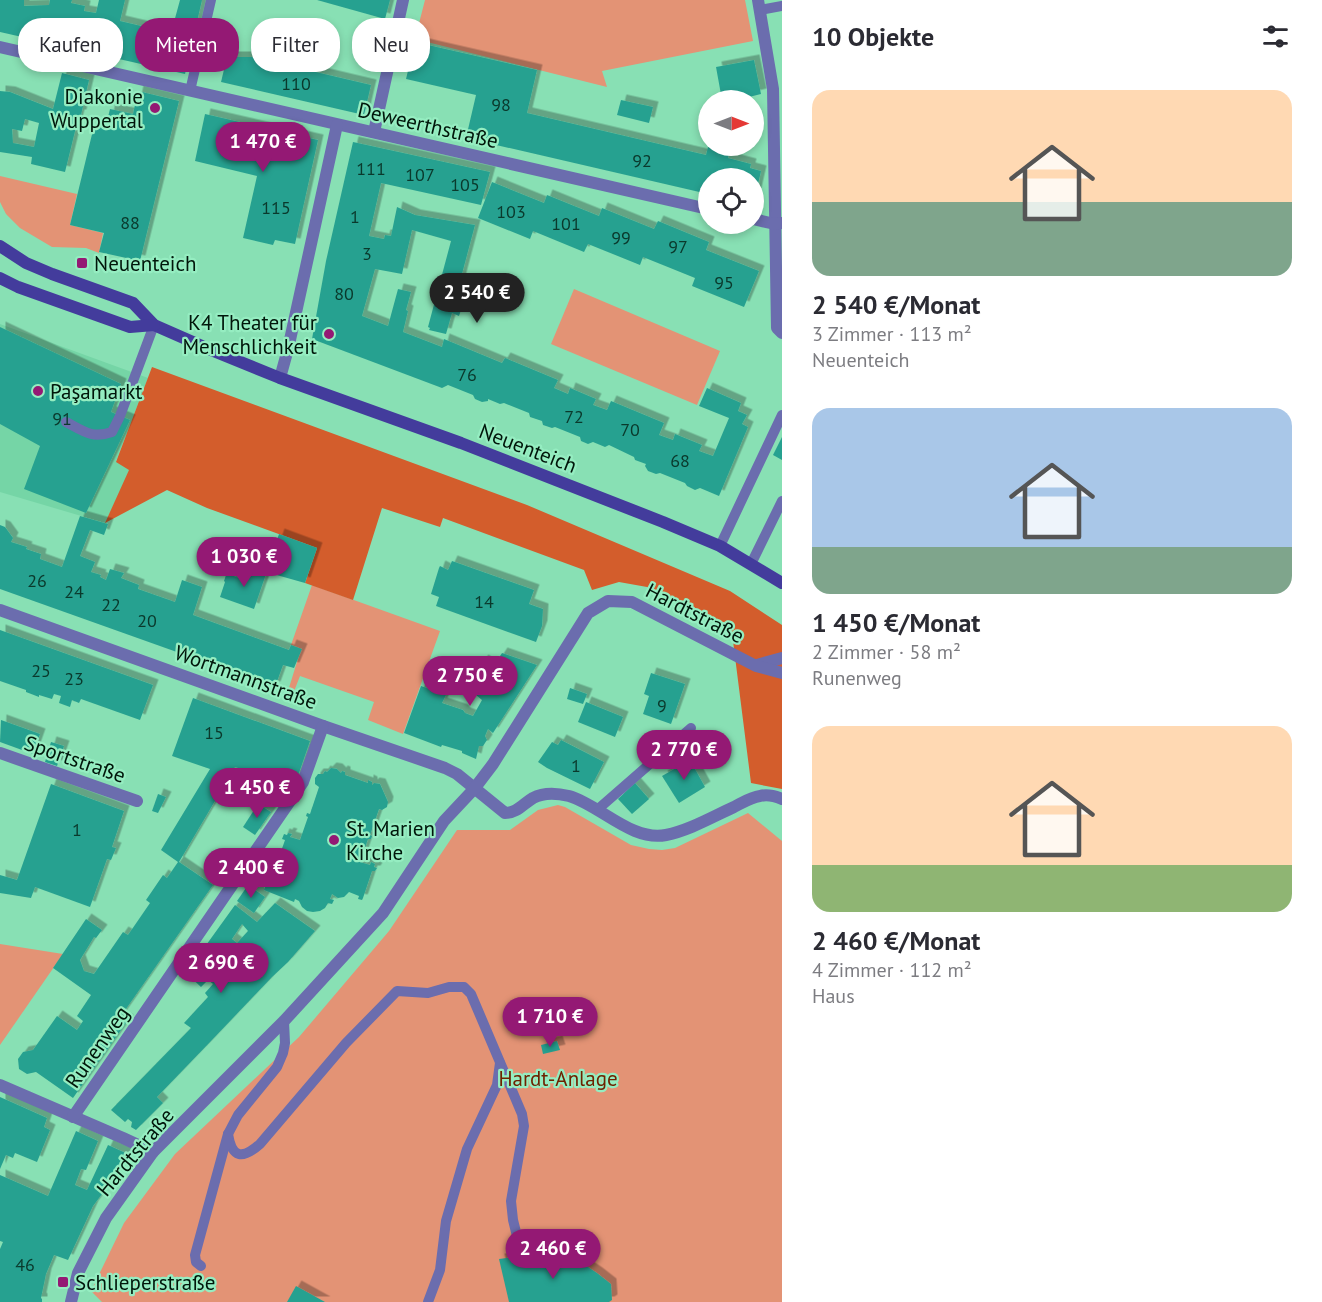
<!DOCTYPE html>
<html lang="de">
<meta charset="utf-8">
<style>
body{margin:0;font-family:"PT Sans",sans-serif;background:#f2f2f3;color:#2b2b33;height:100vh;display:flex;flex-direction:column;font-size:22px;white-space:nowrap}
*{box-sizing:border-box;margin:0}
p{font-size:20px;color:#7c7c81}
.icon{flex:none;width:33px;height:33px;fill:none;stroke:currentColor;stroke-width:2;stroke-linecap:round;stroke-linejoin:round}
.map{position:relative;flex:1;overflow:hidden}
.side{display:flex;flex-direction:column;background:#fff;width:540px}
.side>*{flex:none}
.banner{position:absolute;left:18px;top:18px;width:570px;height:54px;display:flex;gap:12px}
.needle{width:39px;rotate:90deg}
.fabs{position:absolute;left:698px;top:90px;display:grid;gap:12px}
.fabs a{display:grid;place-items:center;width:66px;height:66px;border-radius:50%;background:#fff;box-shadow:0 3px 9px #0003;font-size:30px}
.price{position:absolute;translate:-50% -51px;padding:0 14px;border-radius:21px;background:#941974;color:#fff;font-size:20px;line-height:39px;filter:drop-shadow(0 2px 3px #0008)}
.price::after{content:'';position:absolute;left:50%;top:36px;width:18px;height:14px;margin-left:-9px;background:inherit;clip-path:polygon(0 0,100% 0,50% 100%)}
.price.on{background:#222;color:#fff}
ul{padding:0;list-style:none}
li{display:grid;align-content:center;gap:12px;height:318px;padding:0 30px}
li span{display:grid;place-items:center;height:186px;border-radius:18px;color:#555}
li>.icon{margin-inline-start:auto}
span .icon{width:108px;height:108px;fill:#fffc;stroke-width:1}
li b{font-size:26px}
h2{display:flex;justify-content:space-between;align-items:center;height:72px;padding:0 30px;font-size:26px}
.chip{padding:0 21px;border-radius:24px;background:#fff;box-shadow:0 3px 9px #0003;font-size:21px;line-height:54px}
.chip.on{background:#941974;color:#fff}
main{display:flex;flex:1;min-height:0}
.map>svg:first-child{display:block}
</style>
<main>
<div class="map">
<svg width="782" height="1302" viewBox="0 0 782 1302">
<defs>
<filter id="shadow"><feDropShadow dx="5.5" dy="-5.5" stdDeviation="0" flood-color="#0004"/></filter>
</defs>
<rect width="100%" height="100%" fill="#88e0b4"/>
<polygon fill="#75d5a6" points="0,324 148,378 116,461 130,470 105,523 0,492"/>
<g fill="#e39375">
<polygon points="425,0 745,0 753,41 602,71 607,87 415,39"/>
<polygon points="0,176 77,194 70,225 103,233 99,253 86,248 52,247 20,228 6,214 0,202"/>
<polygon points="574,289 720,351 697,405 551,344"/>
<polygon points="312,585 440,631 403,734 368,720 374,702 300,676 293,694 288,691 301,649 291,645"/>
<polygon points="558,805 565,807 631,845 649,849 662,850 675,848 748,813 782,841 782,1302 102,1302 91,1291 124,1223 175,1154 299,1037 389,931 457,830 510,830 538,810"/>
<polygon points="0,944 63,954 0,1045"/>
</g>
<polygon fill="#d35d2c" points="152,367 527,505 730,591 782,625 782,789 751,783 732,633 647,587 619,582 592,590 584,570 443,518 440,527 382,508 353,600 305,583 317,548 207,508 167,490 105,523 129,470 116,462"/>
<g fill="#28a190" fill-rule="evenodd" filter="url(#shadow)">
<polygon points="0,0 24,0 24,6 49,5 50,0 72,0 71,3 85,6 84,11 96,13 99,0 125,0 120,21 171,33 180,0 202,0 185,74 0,32"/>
<polygon points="317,0 390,0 385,19"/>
<polygon points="415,42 537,70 527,113 706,155 708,147 729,152 728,158 751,164 750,168 761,171 754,202 753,178 708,178 708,194 466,138 476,95 406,79"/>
<polygon points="227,57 252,57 371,85 364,115 221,82"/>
<polygon points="754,60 761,94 745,98 746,100 737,100 737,99 722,100 716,67"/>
<path d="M62,73L89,80L81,115H79L65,172L31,164L32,157L0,152V91L10,92L53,109ZM25,119L39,123L34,147L13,143L12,129L22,131Z"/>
<polygon points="138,91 179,101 140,261 99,252 104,233 70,225 94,126 105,129 110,109 133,114"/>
<polygon points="621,100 653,107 649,123 617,115"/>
<polygon points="205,114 318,140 295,244 275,240 273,245 243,238 257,176 195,161"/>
<polygon points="353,142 490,172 481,205 381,183 369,236 384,239 385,235 391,236 397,207 415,215 475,225 454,304 462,307 459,316 452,313 446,334 429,330 430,328 428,327 451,241 412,230 402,274 375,269 362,316 388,326 398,289 411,292 406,310 408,311 403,332 442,347 444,339 502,363 505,358 558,380 554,388 568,394 570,388 596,399 593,405 607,410 611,401 664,423 659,435 673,440 675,434 702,445 699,451 713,456 729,418 699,406 707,388 741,403 738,411 747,415 742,424 748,427 719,496 700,488 695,490 687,486 685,483 660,473 656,474 648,471 645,466 646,464 635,460 634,457 609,445 605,447 593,442 588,444 581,441 580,437 555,427 552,428 543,425 542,421 530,417 529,413 504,403 500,404 488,399 488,401 482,402 475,399 473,395 448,385 442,388 312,339 326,261"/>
<polygon points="492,182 544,203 547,195 599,216 602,208 654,229 658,221 709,242 706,250 759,271 744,307 692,286 695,278 643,257 640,265 588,244 584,252 533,231 530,239 478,218"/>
<polygon points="0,327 121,384 111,412 130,420 86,513 24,489 40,446 0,424"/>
<polygon points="782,437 782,460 773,455"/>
<polygon points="80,516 108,524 104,535 90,530 80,556 95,562 91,572 101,575 100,577 106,580 110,569 124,573 121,578 139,585 138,589 175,602 182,580 202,587 193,615 289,650 291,645 302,649 294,668 283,665 275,687 0,589 0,525 5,527 13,538 11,542 27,547 26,549 41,554 40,559 62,567"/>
<polygon points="279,534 317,548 305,583 266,572"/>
<polygon points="452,561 534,590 529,604 543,609 542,626 536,642 436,606 439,597 431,594 439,568 440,566 448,570"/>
<polygon points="246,567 266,574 254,609 220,597 225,582 224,581 226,575 228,574 242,579"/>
<polygon points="0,630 153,685 140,720 81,699 79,703 72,700 70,707 59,703 61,696 54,694 52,699 39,695 39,697 26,692 26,690 0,681"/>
<polygon points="502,653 537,665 493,733 488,729 485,736 487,740 483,746 479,746 476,759 462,753 462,751 442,745 441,747 404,733 421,686 446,695 442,703 463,710 465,713 473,716 482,700 476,695 480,690 467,682 483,660 493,667"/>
<polygon points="651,673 685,684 671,724 643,714 649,696 644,694"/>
<polygon points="570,688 587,694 583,704 567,699"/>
<polygon points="193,698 310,741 299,773 282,799 258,784 265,777 235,767 179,862 213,885 121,1016 128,1020 73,1098 36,1072 27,1074 19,1069 18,1059 23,1052 33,1050 57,1016 77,1030 83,1021 77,1016 91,995 53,968 86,919 102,930 96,938 94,937 80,960 84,971 94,974 123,932 128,935 150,903 146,900 163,875 167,878 178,862 161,850 210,769 172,756"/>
<polygon points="586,702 623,717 615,737 578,722"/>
<polygon points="1,720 40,734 33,754 0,742"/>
<polygon points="561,740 604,762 590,789 547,768 538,762 552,742 558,745"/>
<polygon points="51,742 64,746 57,766 45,762"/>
<polygon points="690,760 705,787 679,803 662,776"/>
<polygon points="331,768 337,769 341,773 342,771 345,772 345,775 368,783 368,780 372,782 372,785 374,783 380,784 388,802 387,807 382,810 379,809 378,812 370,835 372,836 371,839 368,839 360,862 370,865 371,862 375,864 374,867 377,868 375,871 372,871 363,898 362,900 358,899 359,896 349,892 344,897 338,898 332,894 330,899 334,900 332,904 328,903 325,908 320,911 313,912 307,911 302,907 299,901 295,899 294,902 264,890 267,882 257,879 264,860 273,863 274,862 277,863 285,840 282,839 284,834 287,835 288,833 292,834 290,837 300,840 308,817 306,816 307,813 310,814 319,787 315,784 315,778 318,774 323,774 325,771 327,772"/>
<polygon points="635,783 649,799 632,814 618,799"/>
<polygon points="51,784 124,811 112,847 116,848 111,860 107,859 90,907 35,887 31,898 0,893 0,875 17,880"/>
<polygon points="158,794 166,797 158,813 152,811"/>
<polygon points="258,804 271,812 255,835 243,827"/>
<polygon points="248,885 265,897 254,913 237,901"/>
<path d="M275,903L315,931L288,962L272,977L211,1041L157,1097L163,1103L136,1130L131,1127L132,1122L128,1119L125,1122L111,1110L191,1028L184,1023L208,997L205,993L213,984L208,980L201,987L186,973L235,905L257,922ZM242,924L248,931L237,943L232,939Z"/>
<polygon points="557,1041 560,1050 543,1054 541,1045"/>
<polygon points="0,1097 47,1118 44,1127 50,1130 37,1162 15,1153 13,1158 6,1155 0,1169"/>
<polygon points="76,1131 98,1141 86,1170 81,1169 75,1185 87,1190 108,1145 130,1155 129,1158 93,1206 68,1260 54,1255 46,1274 41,1298 42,1299 42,1302 0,1302 0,1249 3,1242 0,1241 0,1175 48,1196"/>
<polygon points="551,1254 566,1257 582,1263 597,1273 611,1284 612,1300 609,1302 509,1302 499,1259 522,1256"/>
<polygon points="296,1286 325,1302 287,1302"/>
</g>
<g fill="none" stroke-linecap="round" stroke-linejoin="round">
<g stroke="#6b6dae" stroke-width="10">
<polyline points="760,10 782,6"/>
<polyline points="190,91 211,0"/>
<path d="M66,422C83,431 92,439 112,432L120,416L154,325"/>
<polyline points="720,546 782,415"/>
<polyline points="751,564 782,501"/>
<polyline points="597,810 691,728"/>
<path d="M228,1134C232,1158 242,1160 260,1144L346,1043L397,991L428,993L449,987H464L471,994L522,1114L524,1126L511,1201L513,1220L522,1256"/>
<polyline points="201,1266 196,1262 195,1255 228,1134 238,1115 277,1067 283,1053 285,1043 284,1021"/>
<polyline points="428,1302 440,1270 446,1221 467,1149 497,1085 500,1063"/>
</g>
<g stroke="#6b6dae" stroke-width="12">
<polyline points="758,0 773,89 777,328 782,333"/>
<polyline points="0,47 708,209"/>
<polyline points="374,132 403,0"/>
<polyline points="753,219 775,224 781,223"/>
<polyline points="280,378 288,349 337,125"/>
<path d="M0,610L323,726L445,768L457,774L505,813C517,813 523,804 533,798C544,792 557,793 569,796C600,805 632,842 666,835C690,830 712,817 734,807C742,803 751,797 760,796C767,794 775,796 782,799"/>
<polyline points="757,665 782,658"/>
<polyline points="0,753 137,801"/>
<polyline points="0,1085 123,1138 153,1152"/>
<polyline points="73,1117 303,782 323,726"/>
<polyline points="71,1302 78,1273 106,1218 153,1152 284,1021 383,913 444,821 474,789 493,764 588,613 608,601 632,602 756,666 782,673"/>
</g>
<g stroke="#433c9c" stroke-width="12">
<polyline points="0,246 26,263 52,274 133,303 154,325 211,350 280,378 461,443 663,522 720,546 782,583"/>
<polyline points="0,278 18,287 130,327 154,325"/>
</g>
</g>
<g fill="#941974" stroke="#95edc1" stroke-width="2">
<circle cx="155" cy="108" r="6"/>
<rect x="76" y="257" width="12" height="12" rx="3"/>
<circle cx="329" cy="334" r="6"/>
<circle cx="38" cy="391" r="6"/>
<circle cx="334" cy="840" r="6"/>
<rect x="57" y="1276" width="12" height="12" rx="3"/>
</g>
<g text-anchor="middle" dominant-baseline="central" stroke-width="4.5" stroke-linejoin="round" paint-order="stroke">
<g font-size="18" fill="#0a392c">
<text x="296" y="83">110</text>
<text x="501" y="104">98</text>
<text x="642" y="160">92</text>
<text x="371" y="168">111</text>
<text x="420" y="174">107</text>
<text x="465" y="184">105</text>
<text x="276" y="207">115</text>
<text x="511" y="211">103</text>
<text x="355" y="216">1</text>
<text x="130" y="222">88</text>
<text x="566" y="223">101</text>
<text x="621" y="237">99</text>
<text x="678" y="246">97</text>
<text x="367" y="253">3</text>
<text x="724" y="282">95</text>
<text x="344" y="293">80</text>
<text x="467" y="374">76</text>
<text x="574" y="416">72</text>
<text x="62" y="418">91</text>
<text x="630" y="429">70</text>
<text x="680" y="460">68</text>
<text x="37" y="580">26</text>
<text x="74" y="591">24</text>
<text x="484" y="601">14</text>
<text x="111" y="604">22</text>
<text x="147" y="620">20</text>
<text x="41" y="670">25</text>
<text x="74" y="678">23</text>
<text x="662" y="705">9</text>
<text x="214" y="732">15</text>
<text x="576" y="765">1</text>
<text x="77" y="829">1</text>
<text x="25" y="1264">46</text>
</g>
<g font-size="21" fill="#00160a" stroke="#95edc1" text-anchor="start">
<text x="143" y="96" text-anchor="end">Diakonie<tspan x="143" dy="24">Wuppertal</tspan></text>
<text x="94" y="263">Neuenteich</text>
<text x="317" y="322" text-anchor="end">K4 Theater für<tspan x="317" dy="24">Menschlichkeit</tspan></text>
<text x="50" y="391">Paşamarkt</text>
<text x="346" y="828">St. Marien<tspan x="346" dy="24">Kirche</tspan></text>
<text x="75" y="1282">Schlieperstraße</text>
</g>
<g font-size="21" fill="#00160a" stroke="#95edc1">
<text transform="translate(428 125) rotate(13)">Deweerthstraße</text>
<text transform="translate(528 448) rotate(21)">Neuenteich</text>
<text transform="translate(695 613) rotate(27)">Hardtstraße</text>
<text transform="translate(246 677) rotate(20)">Wortmannstraße</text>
<text transform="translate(75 759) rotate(19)">Sportstraße</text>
<text transform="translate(97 1047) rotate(-55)">Runenweg</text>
<text transform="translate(135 1152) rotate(-50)">Hardtstraße</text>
</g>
<g font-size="21" fill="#6e2200" stroke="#95edc1">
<text x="558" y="1078">Hardt-Anlage</text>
</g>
</g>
</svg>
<div class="fabs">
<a><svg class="needle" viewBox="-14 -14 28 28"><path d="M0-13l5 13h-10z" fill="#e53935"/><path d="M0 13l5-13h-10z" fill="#7c7c81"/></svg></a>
<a><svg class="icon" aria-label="locate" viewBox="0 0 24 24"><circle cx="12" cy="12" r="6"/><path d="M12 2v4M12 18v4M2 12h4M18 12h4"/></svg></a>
</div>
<b class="price" style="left:263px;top:173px">1 470 €</b>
<b class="price on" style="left:477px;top:324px">2 540 €</b>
<b class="price" style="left:244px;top:588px">1 030 €</b>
<b class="price" style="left:470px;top:707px">2 750 €</b>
<b class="price" style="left:684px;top:781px">2 770 €</b>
<b class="price" style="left:257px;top:819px">1 450 €</b>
<b class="price" style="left:251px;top:899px">2 400 €</b>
<b class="price" style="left:221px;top:994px">2 690 €</b>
<b class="price" style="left:550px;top:1048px">1 710 €</b>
<b class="price" style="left:553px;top:1280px">2 460 €</b>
<div class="banner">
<a class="chip">Kaufen</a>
<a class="chip on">Mieten</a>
<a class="chip">Filter</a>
<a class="chip">Neu</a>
</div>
</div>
<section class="side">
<h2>10 Objekte<svg class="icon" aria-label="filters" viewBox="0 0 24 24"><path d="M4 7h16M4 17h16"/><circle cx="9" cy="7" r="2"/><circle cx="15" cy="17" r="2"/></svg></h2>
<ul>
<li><span style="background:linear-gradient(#ffd9b3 60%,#7fa58c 0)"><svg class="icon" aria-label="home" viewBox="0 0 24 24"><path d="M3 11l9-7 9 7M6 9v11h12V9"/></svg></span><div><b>2 540 €/Monat</b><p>3 Zimmer · 113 m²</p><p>Neuenteich</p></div></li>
<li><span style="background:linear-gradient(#a9c7e8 75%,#7fa58c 0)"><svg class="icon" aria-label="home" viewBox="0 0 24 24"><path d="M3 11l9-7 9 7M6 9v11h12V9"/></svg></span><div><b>1 450 €/Monat</b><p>2 Zimmer · 58 m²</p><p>Runenweg</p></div></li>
<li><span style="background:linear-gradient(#ffd9b3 75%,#8fb573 0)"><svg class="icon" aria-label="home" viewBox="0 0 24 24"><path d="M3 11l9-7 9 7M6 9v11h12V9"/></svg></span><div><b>2 460 €/Monat</b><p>4 Zimmer · 112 m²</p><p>Haus</p></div></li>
</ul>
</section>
</main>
